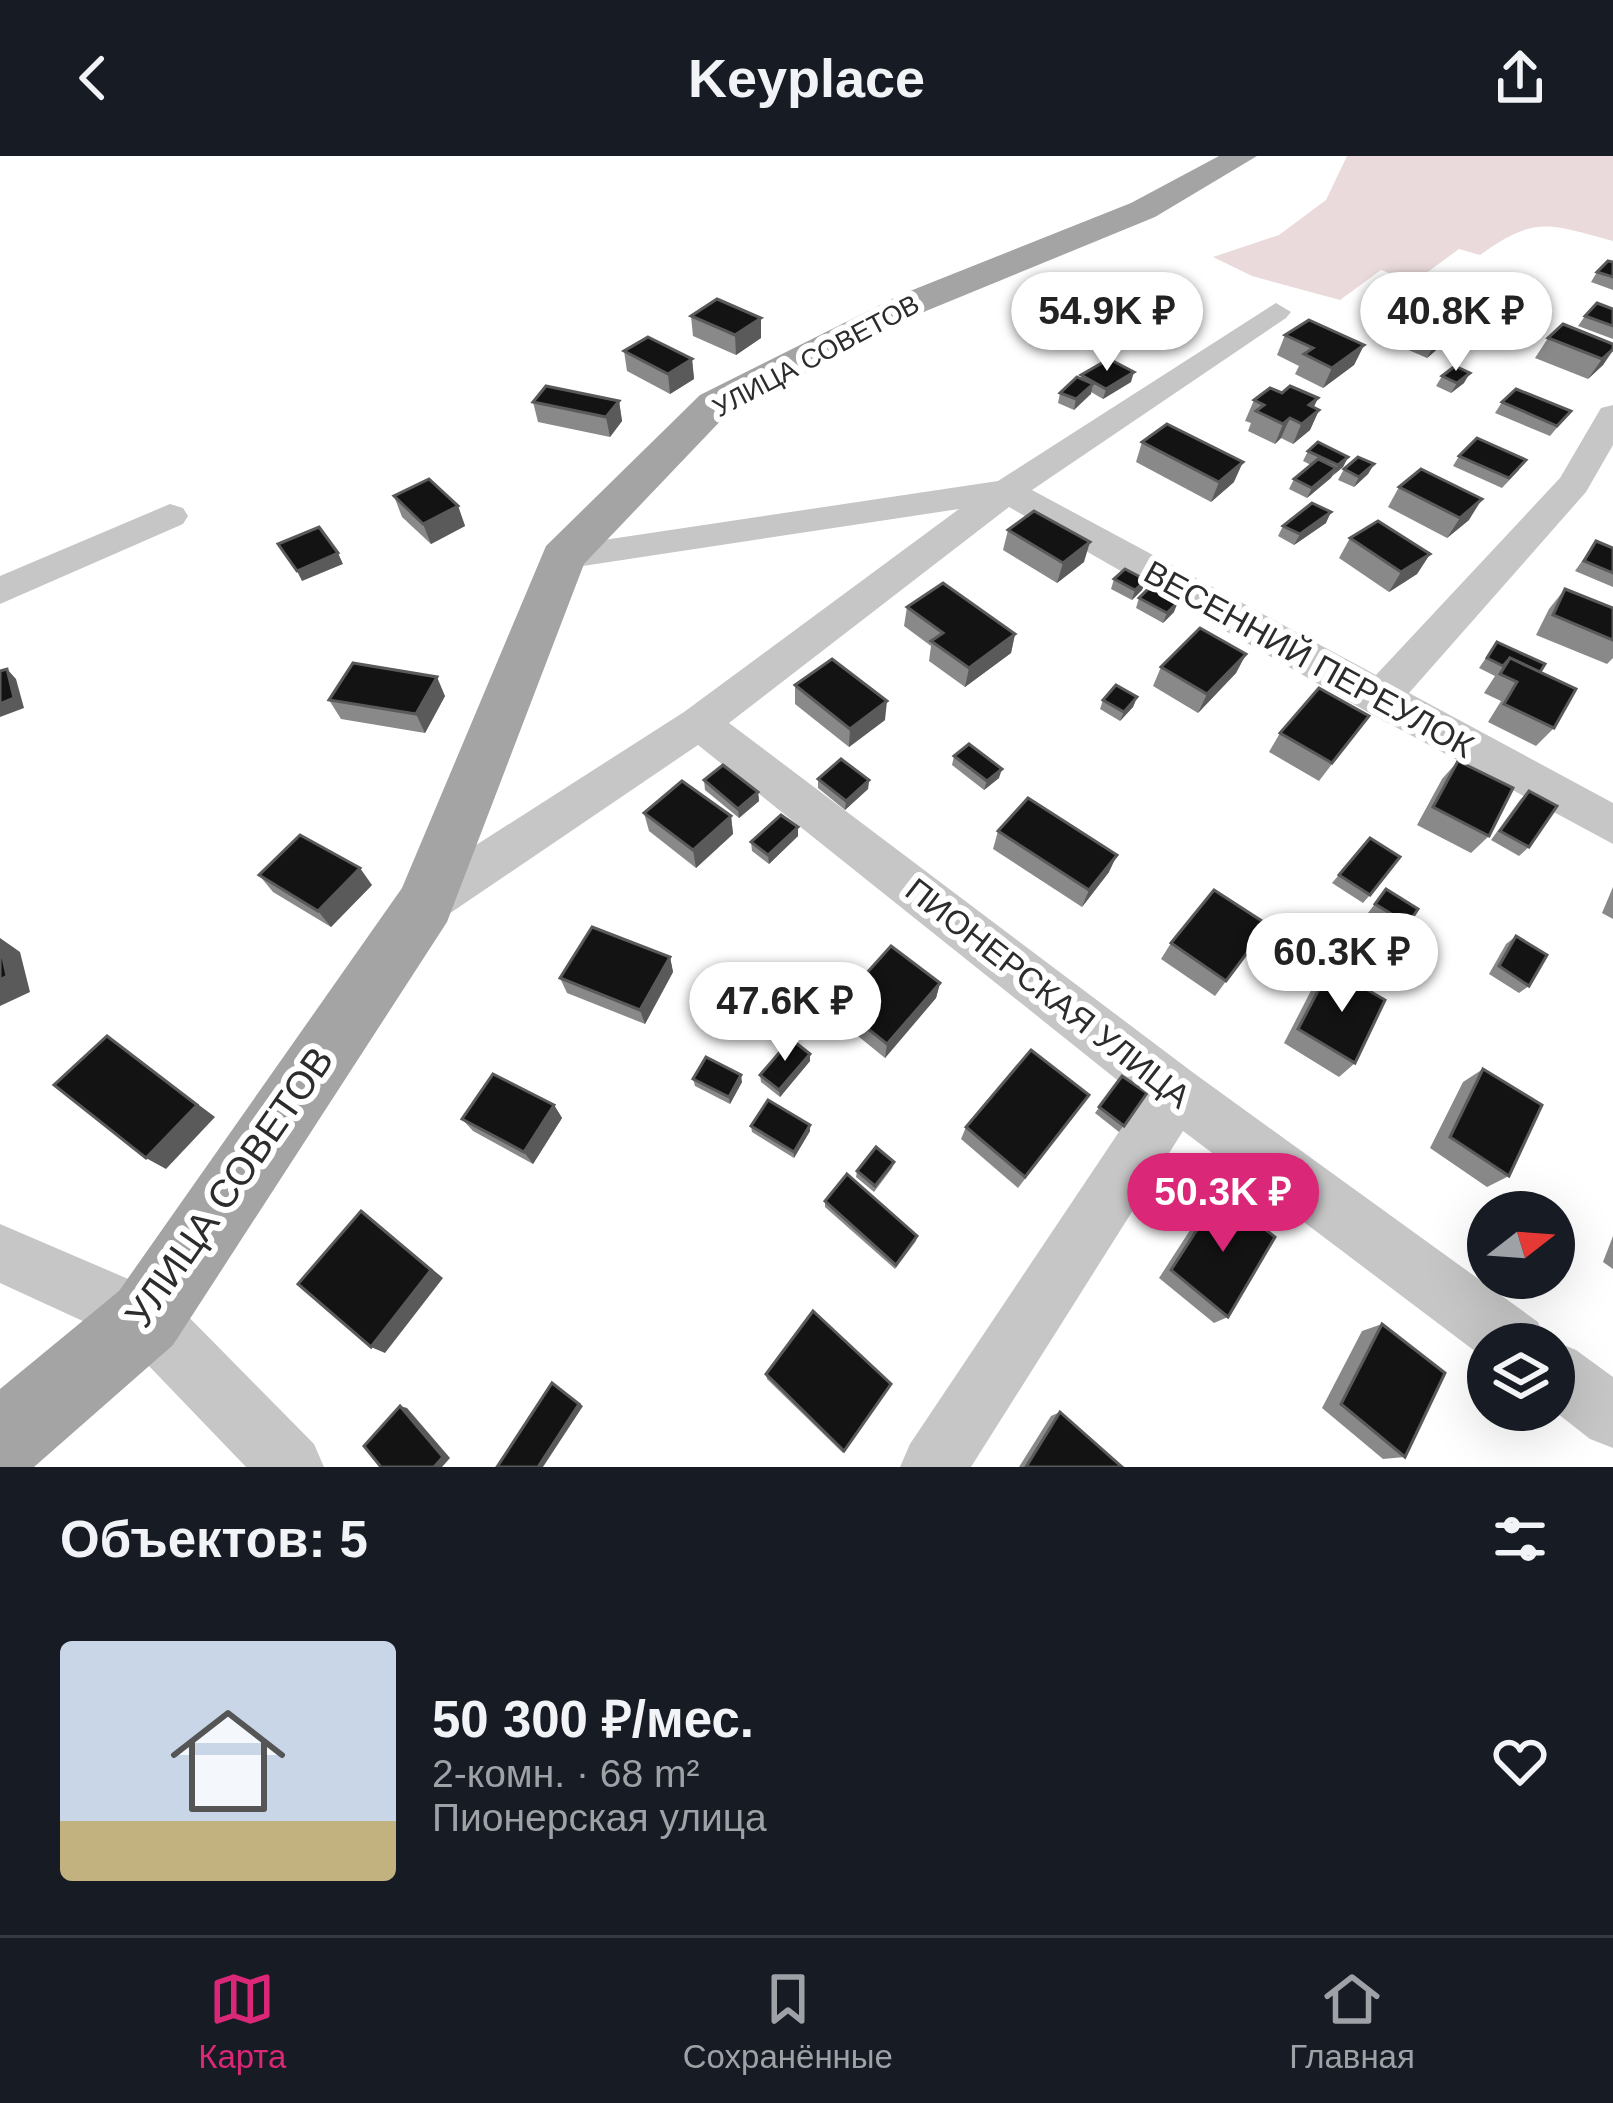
<!DOCTYPE html>
<html lang="ru">
<meta charset="utf-8">
<style>
body{margin:0;font-family:Arial,sans-serif;background:#20242c;color:#f1f3f6;height:100vh;display:flex;flex-direction:column;font-size:45px;white-space:nowrap}
*{box-sizing:border-box;margin:0}
p{font-size:39px;color:#9ea1a6}
.icon{flex:none;width:66px;height:66px;fill:none;stroke:currentColor;stroke-width:2;stroke-linecap:round;stroke-linejoin:round}
.map{position:relative;height:1311px;overflow:hidden}
.sheet{display:flex;flex-direction:column;background:#171b24;flex:1}
.sheet>*{flex:none}
.needle{width:78px;rotate:73deg}
.fabs{position:absolute;left:1467px;top:1035px;display:grid;gap:24px}
.fabs a{display:grid;place-items:center;width:108px;height:108px;border-radius:50%;background:#171b24;box-shadow:0 12px 48px #0002;font-size:60px}
.price{position:absolute;translate:-50% -102px;padding:0 27px;border-radius:42px;background:#fff;color:#222;font-size:39px;line-height:78px;filter:drop-shadow(0 3px 6px #0008)}
.price::after{content:'';position:absolute;left:50%;top:72px;width:36px;height:27px;margin-left:-18px;background:inherit;clip-path:polygon(0 0,100% 0,50% 100%)}
.price.selected{background:#db2777;color:#fff}
ul{padding:0;list-style:none}
li{display:flex;align-items:center;gap:36px;height:300px;padding:0 60px}
li+li{border-top:3px solid #363941}
li span{display:grid;place-items:center;flex:none;width:336px;height:240px;border-radius:12px;color:#555}
li>.icon{margin-inline-start:auto}
span .icon{width:144px;height:144px;fill:#fffc;stroke-width:1}
li b{font-size:51px}
h2{display:flex;justify-content:space-between;align-items:center;height:144px;padding:0 60px;font-size:51px}
header{display:flex;justify-content:space-between;align-items:center;height:156px;padding:0 60px;background:#171b24;font-size:54px;font-weight:600}
.tab-bar{display:flex;justify-content:space-around;align-items:center;height:168px;border-top:3px solid #363941;background:#171b24;font-size:33px;color:#9ea1a6}
.tab-bar a{display:grid;justify-items:center;gap:6px}
.tab-bar .selected{color:#db2777}
.map>svg:first-child{display:block}
</style>
<header><svg class="icon" aria-label="back" viewBox="0 0 24 24"><path d="M15 5l-7 7 7 7"/></svg>Keyplace<svg class="icon" aria-label="share" viewBox="0 0 24 24"><path d="M12 15V3M7 8l5-5 5 5M5 13v7h14v-7"/></svg></header>
<div class="map">
<svg width="1613" height="1311" viewBox="0 0 1613 1311">
<rect width="100%" height="100%" fill="#fff"/>
<path fill="#eadadb" d="M1347,0H1613V85C1549,68 1535,59 1480,99L1459,93L1414,126L1381,114L1340,144L1252,120L1213,101L1279,79L1326,44Z"/>
<g fill="none" stroke-linecap="round" stroke-linejoin="round">
<g fill="#c6c6c6" fill-rule="evenodd">
<polygon points="1276,147 1291,156 1286,162 1032,334 1376,519 1560,322 1601,252 1613,249 1613,289 1586,336 1409,537 1613,647 1613,688 1364,554 1009,351 729,567 1195,918 1538,1166 1547,1188 1554,1185 1576,1194 1613,1221 1613,1292 1590,1283 1553,1254 1554,1188 1488,1188 1488,1205 1183,975 971,1311 900,1311 910,1288 1141,943 698,589 443,762 426,768 409,762 402,747 409,732 684,556 959,353 563,413 550,410 544,401 550,392 998,325"/>
<polygon points="170,348 183,352 188,360 183,368 0,448 0,420"/>
<polygon points="0,1068 168,1140 314,1288 324,1311 246,1311 124,1184 0,1127"/>
</g>
<polygon fill="#a4a4a4" fill-rule="evenodd" points="1219,0 1257,0 1155,61 926,155 728,257 584,408 447,766 173,1189 34,1311 0,1311 0,1233 119,1135 402,732 546,390 700,239 900,139 1131,47"/>
</g>
<g fill="#898989">
<polygon points="1613,106 1613,134 1591,126 1597,116"/>
<polygon points="1613,153 1613,183 1578,170 1585,160"/>
<polygon points="691,160 761,182 736,199 693,180"/>
<polygon points="1285,179 1364,189 1354,209 1323,232 1295,218 1299,210 1277,199"/>
<polygon points="1409,182 1442,189 1427,202 1404,192"/>
<polygon points="1548,182 1613,188 1613,195 1603,209 1588,223 1535,202"/>
<polygon points="624,195 692,203 694,223 670,238 627,215"/>
<polygon points="1081,219 1131,226 1103,243 1091,236 1074,254 1058,247 1060,237 1081,223"/>
<polygon points="1442,220 1464,227 1451,237 1436,230"/>
<polygon points="1254,244 1314,251 1319,254 1310,274 1293,288 1281,282 1275,288 1248,275 1251,267 1245,265"/>
<polygon points="619,245 622,265 610,281 538,266 533,246"/>
<polygon points="1502,246 1571,255 1550,280 1495,257"/>
<polygon points="1142,286 1234,326 1211,346 1136,306"/>
<polygon points="1308,295 1348,301 1343,311 1307,342 1289,333 1294,323 1311,309 1303,305"/>
<polygon points="1459,300 1519,314 1502,332 1453,310"/>
<polygon points="1374,308 1368,318 1354,331 1338,324 1344,313"/>
<polygon points="1399,331 1469,364 1447,382 1388,351"/>
<polygon points="394,340 458,350 465,370 431,388 402,361"/>
<polygon points="1326,367 1294,389 1278,380 1283,370"/>
<polygon points="1008,374 1084,406 1057,427 1003,394"/>
<polygon points="1350,382 1430,398 1417,418 1389,436 1339,402"/>
<polygon points="1596,385 1613,392 1613,431 1575,415"/>
<polygon points="1114,423 1146,424 1142,434 1132,444 1111,433"/>
<polygon points="1565,433 1613,452 1613,502 1607,508 1536,479 1549,453"/>
<polygon points="1139,442 1174,456 1163,467 1136,452"/>
<polygon points="907,451 1015,478 1011,497 965,531 929,505 931,490 904,470"/>
<polygon points="1497,486 1540,516 1554,572 1536,590 1488,566 1501,545 1484,537 1495,520 1479,512"/>
<polygon points="1246,498 1236,517 1198,557 1153,530 1161,511"/>
<polygon points="795,529 885,564 849,591 795,548"/>
<polygon points="445,540 425,577 341,563 329,544"/>
<polygon points="1137,541 1133,551 1120,565 1100,553 1103,544"/>
<polygon points="1369,560 1319,625 1269,596 1280,577"/>
<polygon points="954,600 999,622 984,634 952,609"/>
<polygon points="1458,605 1489,680 1471,697 1417,669 1442,623"/>
<polygon points="818,623 869,624 868,633 845,654 818,632"/>
<polygon points="704,624 758,636 759,645 739,662 705,634"/>
<polygon points="1529,635 1529,691 1519,700 1491,684 1520,644"/>
<polygon points="644,657 731,660 733,678 696,712 649,675"/>
<polygon points="998,675 1109,716 1082,751 993,693"/>
<polygon points="798,680 769,708 752,695 751,686"/>
<polygon points="1370,682 1370,739 1363,747 1332,727"/>
<polygon points="259,719 372,729 331,771 273,736"/>
<polygon points="1613,731 1613,763 1602,757"/>
<polygon points="1386,733 1408,768 1399,776 1368,757"/>
<polygon points="1268,769 1215,840 1161,803 1171,787"/>
<polygon points="1516,780 1529,830 1519,837 1489,818 1506,788"/>
<polygon points="670,801 673,816 645,868 567,837 560,822"/>
<polygon points="1330,812 1355,907 1339,921 1284,887 1315,827"/>
<polygon points="940,827 936,842 885,902 837,863 838,849"/>
<polygon points="810,898 810,905 780,941 761,926 760,919"/>
<polygon points="1483,913 1509,1020 1487,1031 1430,992 1463,926"/>
<polygon points="1122,920 1147,937 1119,976 1095,957"/>
<polygon points="693,923 742,926 730,948 695,930"/>
<polygon points="1089,939 1018,1032 961,983 966,971"/>
<polygon points="554,949 562,962 533,1008 473,975 462,963"/>
<polygon points="810,969 810,975 794,1002 752,976 751,970"/>
<polygon points="894,1006 892,1012 874,1036 856,1021 857,1015"/>
<polygon points="1220,1038 1228,1161 1214,1167 1159,1122 1207,1048"/>
<polygon points="825,1045 917,1080 916,1085 895,1113 825,1051"/>
<polygon points="1613,1080 1613,1113 1603,1106"/>
<polygon points="1382,1168 1405,1301 1383,1303 1322,1252 1362,1175"/>
<polygon points="766,1218 891,1228 843,1297 767,1223"/>
<polygon points="1060,1256 1122,1311 1019,1311 1051,1260"/>
</g>
<g fill="#5a5a5a">
<polygon points="761,162 761,182 736,199 735,179"/>
<polygon points="1448,179 1442,189 1427,202 1433,191"/>
<polygon points="1364,189 1354,209 1323,232 1332,212"/>
<polygon points="1613,193 1603,209 1588,223 1602,203"/>
<polygon points="692,203 694,223 670,238 668,218"/>
<polygon points="1134,216 1131,226 1103,243 1106,233"/>
<polygon points="1470,217 1464,227 1451,237 1457,227"/>
<polygon points="1093,228 1091,238 1074,254 1076,243"/>
<polygon points="1318,242 1309,262 1319,254 1310,274 1293,288 1309,249"/>
<polygon points="619,245 622,265 610,281 606,261"/>
<polygon points="1290,262 1281,282 1275,288 1283,268"/>
<polygon points="1348,301 1343,311 1333,319 1338,309"/>
<polygon points="1243,306 1234,326 1211,346 1219,326"/>
<polygon points="1374,308 1368,318 1354,331 1359,321"/>
<polygon points="1336,312 1331,322 1307,342 1312,332"/>
<polygon points="1482,343 1469,364 1447,382 1460,362"/>
<polygon points="458,350 465,370 431,388 423,368"/>
<polygon points="1331,356 1326,367 1294,389 1300,378"/>
<polygon points="1090,386 1084,406 1057,427 1063,407"/>
<polygon points="338,397 343,408 302,425 297,415"/>
<polygon points="1430,398 1417,418 1389,436 1401,416"/>
<polygon points="1146,424 1142,434 1132,444 1135,434"/>
<polygon points="1178,446 1174,456 1163,467 1167,457"/>
<polygon points="1015,478 1011,497 965,531 969,512"/>
<polygon points="1246,498 1236,517 1198,557 1207,538"/>
<polygon points="7,513 16,523 24,552 0,561 0,548"/>
<polygon points="437,521 445,540 425,577 416,558"/>
<polygon points="1137,541 1133,551 1120,565 1124,556"/>
<polygon points="887,545 885,564 849,591 850,573"/>
<polygon points="1002,613 999,622 984,634 987,625"/>
<polygon points="869,624 868,633 845,654 846,645"/>
<polygon points="758,636 759,645 739,662 738,653"/>
<polygon points="731,660 733,678 696,712 693,694"/>
<polygon points="798,671 798,680 769,708 768,699"/>
<polygon points="1117,699 1109,716 1082,751 1089,734"/>
<polygon points="360,712 372,729 331,771 318,755"/>
<polygon points="0,782 20,796 30,836 0,850"/>
<polygon points="670,801 673,816 645,868 640,854"/>
<polygon points="940,827 936,842 885,902 887,888"/>
<polygon points="107,880 215,961 166,1013 146,1002"/>
<polygon points="810,898 810,905 780,941 779,934"/>
<polygon points="741,919 742,926 730,948 729,941"/>
<polygon points="554,949 562,962 533,1008 524,996"/>
<polygon points="810,969 810,975 794,1002 794,996"/>
<polygon points="361,1055 443,1122 385,1197 371,1191"/>
<polygon points="552,1227 583,1250 543,1311 538,1311"/>
<polygon points="400,1250 407,1252 450,1302 442,1311 434,1311"/>
</g>
<g fill="#131313" stroke="#5a5a5a" stroke-width="3">
<polygon points="1608,105 1613,106 1613,121 1597,116"/>
<polygon points="717,143 761,162 735,179 691,160"/>
<polygon points="1597,147 1613,153 1613,170 1585,160"/>
<polygon points="1309,164 1364,189 1332,212 1304,198 1313,192 1285,179"/>
<polygon points="1563,168 1613,188 1613,193 1602,203 1548,182"/>
<polygon points="1424,169 1448,179 1433,191 1409,182"/>
<polygon points="648,181 692,203 668,218 624,195"/>
<polygon points="1109,203 1134,216 1106,233 1081,219"/>
<polygon points="1455,210 1470,217 1457,227 1442,220"/>
<polygon points="1077,221 1093,228 1076,243 1060,237"/>
<polygon points="546,230 619,245 606,261 533,246"/>
<polygon points="1290,230 1318,242 1309,249 1319,254 1302,268 1290,262 1283,268 1256,255 1264,249 1254,244 1270,232 1282,237"/>
<polygon points="1516,233 1571,255 1557,270 1502,246"/>
<polygon points="1167,268 1243,306 1219,326 1142,286"/>
<polygon points="1477,282 1526,304 1509,322 1459,300"/>
<polygon points="1318,286 1348,301 1338,309 1308,295"/>
<polygon points="1358,301 1374,308 1359,321 1344,313"/>
<polygon points="1318,303 1336,312 1312,332 1294,323"/>
<polygon points="1421,313 1482,343 1460,362 1399,331"/>
<polygon points="429,323 458,350 423,368 394,340"/>
<polygon points="1312,347 1331,356 1300,378 1283,370"/>
<polygon points="1034,355 1090,386 1063,407 1008,374"/>
<polygon points="1378,365 1430,398 1401,416 1350,382"/>
<polygon points="319,371 338,397 297,415 278,388"/>
<polygon points="1596,385 1613,392 1613,417 1584,405"/>
<polygon points="1125,413 1146,424 1135,434 1114,423"/>
<polygon points="943,427 1015,478 969,512 931,485 943,477 907,451"/>
<polygon points="1150,431 1178,446 1167,457 1139,442"/>
<polygon points="1565,433 1613,452 1613,484 1553,459"/>
<polygon points="1200,472 1246,498 1207,538 1161,511"/>
<polygon points="1497,486 1545,508 1540,516 1510,502 1503,510 1487,502"/>
<polygon points="1510,502 1576,533 1554,572 1504,548 1517,526 1500,518"/>
<polygon points="832,503 887,545 850,573 795,529"/>
<polygon points="353,507 437,521 416,558 329,544"/>
<polygon points="7,513 14,542 0,548 0,515"/>
<polygon points="1116,529 1137,541 1124,556 1103,544"/>
<polygon points="1319,532 1369,560 1332,607 1280,577"/>
<polygon points="969,588 1002,613 987,625 954,600"/>
<polygon points="841,603 869,624 846,645 818,623"/>
<polygon points="1458,605 1513,632 1489,680 1433,651"/>
<polygon points="723,609 758,636 738,653 704,624"/>
<polygon points="682,625 731,660 693,694 644,657"/>
<polygon points="1529,635 1557,650 1529,691 1500,675"/>
<polygon points="1028,642 1117,699 1089,734 998,675"/>
<polygon points="781,659 798,671 768,699 751,686"/>
<polygon points="300,679 360,712 318,755 259,719"/>
<polygon points="1370,682 1400,701 1370,739 1339,719"/>
<polygon points="1386,733 1418,753 1408,768 1375,748"/>
<polygon points="1214,734 1268,769 1226,825 1171,787"/>
<polygon points="592,771 670,801 640,854 560,822"/>
<polygon points="1516,780 1547,799 1529,830 1499,810"/>
<polygon points="0,788 7,820 0,824"/>
<polygon points="891,790 940,827 887,888 838,849"/>
<polygon points="1330,812 1385,844 1355,907 1298,873"/>
<polygon points="107,880 197,949 146,1002 54,929"/>
<polygon points="791,883 810,898 779,934 760,919"/>
<polygon points="1031,894 1089,939 1025,1021 966,971"/>
<polygon points="706,901 741,919 729,941 693,923"/>
<polygon points="1483,913 1542,949 1509,1020 1450,981"/>
<polygon points="493,918 554,949 524,996 462,963"/>
<polygon points="1122,920 1147,937 1124,970 1099,951"/>
<polygon points="768,944 810,969 794,996 751,970"/>
<polygon points="876,991 894,1006 875,1030 857,1015"/>
<polygon points="847,1018 917,1080 896,1109 825,1045"/>
<polygon points="1220,1038 1275,1081 1228,1161 1171,1114"/>
<polygon points="361,1055 431,1114 371,1191 298,1128"/>
<polygon points="813,1155 891,1228 844,1295 766,1218"/>
<polygon points="1382,1168 1445,1217 1405,1301 1341,1248"/>
<polygon points="552,1227 579,1248 538,1311 497,1311"/>
<polygon points="400,1250 443,1301 434,1311 381,1311 364,1290"/>
<polygon points="1060,1256 1122,1311 1026,1311"/>
</g>
<g text-anchor="middle" dominant-baseline="central" stroke-width="12" stroke-linejoin="round" paint-order="stroke">
<g font-size="27" fill="#2c2c2c" stroke="#fff">
<text transform="translate(816 200) rotate(-28)">УЛИЦА СОВЕТОВ</text>
</g>
<g font-size="33" fill="#2c2c2c" stroke="#fff">
<text transform="translate(1309 503) rotate(29)">ВЕСЕННИЙ ПЕРЕУЛОК</text>
<text transform="translate(1048 837) rotate(38)">ПИОНЕРСКАЯ УЛИЦА</text>
</g>
<g font-size="39" fill="#2c2c2c" stroke="#fff">
<text transform="translate(229 1031) rotate(-55)">УЛИЦА СОВЕТОВ</text>
</g>
</g>
</svg>
<div class="fabs">
<a><svg class="needle" viewBox="-14 -14 28 28"><path d="M0-13l5 13h-10z" fill="#e53935"/><path d="M0 13l5-13h-10z" fill="#9ea1a6"/></svg></a>
<a><svg class="icon" aria-label="layers" viewBox="0 0 24 24"><path d="M12 4l9 5-9 5-9-5zM3 14l9 5 9-5"/></svg></a>
</div>
<b class="price" style="left:1107px;top:218px">54.9K ₽</b>
<b class="price" style="left:1456px;top:218px">40.8K ₽</b>
<b class="price" style="left:1342px;top:859px">60.3K ₽</b>
<b class="price" style="left:785px;top:908px">47.6K ₽</b>
<b class="price selected" style="left:1223px;top:1099px">50.3K ₽</b>
</div>
<section class="sheet">
<h2>Объектов: 5<svg class="icon" aria-label="filters" viewBox="0 0 24 24"><path d="M4 7h16M4 17h16"/><circle cx="9" cy="7" r="2"/><circle cx="15" cy="17" r="2"/></svg></h2>
<ul>
<li><span style="background:linear-gradient(#c9d6e8 75%,#c2b280 0)"><svg class="icon" aria-label="home" viewBox="0 0 24 24"><path d="M3 11l9-7 9 7M6 9v11h12V9"/></svg></span><div><b>50 300 ₽/мес.</b><p>2-комн. · 68 m²</p><p>Пионерская улица</p></div><svg class="icon" aria-label="heart" viewBox="0 0 24 24"><path d="M12 20l-8-8c-3-5 5-10 8-4 3-6 11-1 8 4z"/></svg></li>
</ul>
</section>
<nav class="tab-bar">
<a class="selected"><svg class="icon" aria-label="map" viewBox="0 0 24 24"><path d="M3 6l6-2 6 2 6-2v14l-6 2-6-2-6 2zM9 4v14M15 6v14"/></svg>Карта</a>
<a><svg class="icon" aria-label="saved" viewBox="0 0 24 24"><path d="M7 4h10v16l-5-4-5 4z"/></svg>Сохранённые</a>
<a><svg class="icon" aria-label="home" viewBox="0 0 24 24"><path d="M3 11l9-7 9 7M6 9v11h12V9"/></svg>Главная</a>
</nav>
